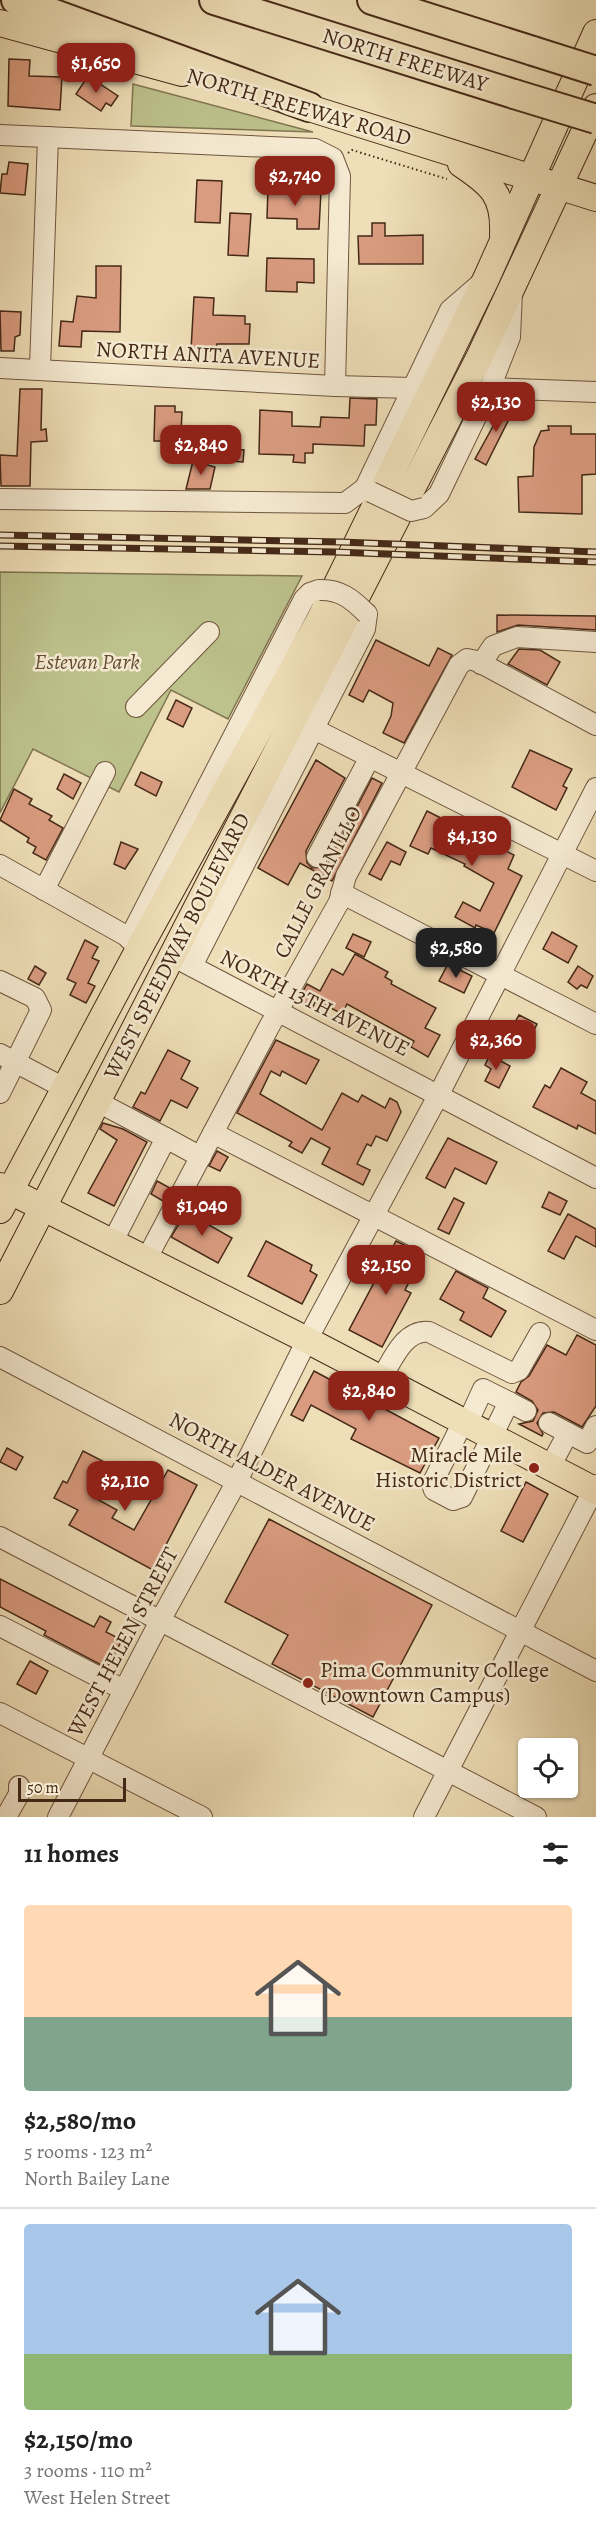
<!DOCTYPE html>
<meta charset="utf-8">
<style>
body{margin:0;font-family:Alegreya,serif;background:#f2f2f2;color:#222;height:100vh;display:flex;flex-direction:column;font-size:22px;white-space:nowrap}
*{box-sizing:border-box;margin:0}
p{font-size:20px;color:#767676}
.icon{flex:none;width:33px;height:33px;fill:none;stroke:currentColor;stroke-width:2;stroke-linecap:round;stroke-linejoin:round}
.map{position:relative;height:1817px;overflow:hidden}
.panel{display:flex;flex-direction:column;background:#fff;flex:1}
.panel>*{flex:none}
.buttons{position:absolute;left:518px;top:1738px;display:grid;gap:12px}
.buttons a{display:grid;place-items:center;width:60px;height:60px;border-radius:6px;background:#fff;box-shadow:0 2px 4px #0004;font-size:30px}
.scale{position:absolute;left:18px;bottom:15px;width:108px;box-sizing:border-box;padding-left:6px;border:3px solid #452917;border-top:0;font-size:16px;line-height:21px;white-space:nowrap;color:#452917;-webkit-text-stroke:4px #f5ead1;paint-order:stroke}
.price{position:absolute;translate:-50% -51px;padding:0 14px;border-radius:12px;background:#8f2418;color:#fff;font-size:20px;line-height:39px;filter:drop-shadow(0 2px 3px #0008)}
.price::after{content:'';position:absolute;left:50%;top:36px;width:18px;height:14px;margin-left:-9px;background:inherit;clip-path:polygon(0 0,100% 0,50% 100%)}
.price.on{background:#222;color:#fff}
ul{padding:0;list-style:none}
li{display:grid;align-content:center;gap:12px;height:318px;padding:0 24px}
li+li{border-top:2px solid #e0e0e0}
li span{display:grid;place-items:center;height:186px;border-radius:6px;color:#555}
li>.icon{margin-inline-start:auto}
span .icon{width:108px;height:108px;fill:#fffc;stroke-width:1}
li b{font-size:26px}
h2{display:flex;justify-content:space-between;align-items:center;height:72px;padding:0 24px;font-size:26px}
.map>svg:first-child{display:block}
</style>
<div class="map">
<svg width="596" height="1817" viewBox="0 0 596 1817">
<rect width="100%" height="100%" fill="#efdfb8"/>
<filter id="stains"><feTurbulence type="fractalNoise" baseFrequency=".00333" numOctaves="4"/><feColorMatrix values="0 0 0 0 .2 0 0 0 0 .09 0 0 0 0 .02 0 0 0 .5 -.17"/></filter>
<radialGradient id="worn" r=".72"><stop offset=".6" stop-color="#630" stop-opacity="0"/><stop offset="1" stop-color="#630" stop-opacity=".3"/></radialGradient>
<g fill="#bdc18c" stroke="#817552" stroke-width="1.5">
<polygon points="133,84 313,132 131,126"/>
<polygon points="0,572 302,576 228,719 171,690 119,792 33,749 0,813"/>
</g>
<g fill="#da9c80" stroke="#452917" stroke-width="1.5">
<polygon points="9,59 30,60 29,76 62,77 60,110 8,106"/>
<polygon points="88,76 118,96 111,106 106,103 101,111 76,94"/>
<polygon points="9,162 28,164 25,195 0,193 2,174 7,174"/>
<polygon points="197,180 222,181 220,223 195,222"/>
<polygon points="268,188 321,191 319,229 297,229 297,219 267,218"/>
<polygon points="230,213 251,214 248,256 228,255"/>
<polygon points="372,223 385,223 385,236 423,235 423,264 359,264 358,236 372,236"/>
<polygon points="267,258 314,259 314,283 297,282 297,292 266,291"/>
<polygon points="96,266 121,266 120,332 82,331 81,347 59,346 61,321 73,322 77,296 96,298"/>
<polygon points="194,297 214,298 213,315 245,316 245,324 250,324 249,344 217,344 216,351 191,350"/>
<polygon points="0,311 21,312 20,335 15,337 14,351 1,351"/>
<polygon points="20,389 42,389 41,430 46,429 47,441 31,442 30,486 1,486 0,455 17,456"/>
<polygon points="350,398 377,399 376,425 365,425 364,446 313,444 313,453 305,453 305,463 293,462 294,455 259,454 260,410 292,412 292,426 320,427 321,417 349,418"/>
<polygon points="507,401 518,401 486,465 475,459"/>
<polygon points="155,406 175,406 175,412 182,412 181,433 173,433 173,441 154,441"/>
<polygon points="548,426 571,426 571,434 596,434 596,474 582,475 582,514 519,512 518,477 533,476 534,447 541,431 549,430"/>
<polygon points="218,441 231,442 231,449 244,450 243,462 216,460"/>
<polygon points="193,461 215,467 210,489 186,489"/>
<polygon points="497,615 596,616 596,630 518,625 497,632"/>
<polygon points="376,640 429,666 438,648 452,655 404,743 383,733 391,716 393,703 369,690 363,702 349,695"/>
<polygon points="519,649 540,650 560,662 547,685 508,664"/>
<polygon points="176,700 192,708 183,727 167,719"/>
<polygon points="530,750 572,769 563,786 567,788 556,810 512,787"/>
<polygon points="316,760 345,778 306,851 307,863 312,868 323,867 328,863 372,778 382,783 332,881 300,863 288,885 258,868"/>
<polygon points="141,772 162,782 156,796 135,785"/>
<polygon points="64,774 81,783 73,799 57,789"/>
<polygon points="14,789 32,799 29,804 52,816 49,820 63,828 46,860 33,853 36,847 27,842 29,838 0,820"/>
<polygon points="427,811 514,855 508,869 522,876 494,933 476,925 475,928 455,917 463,902 480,911 494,883 464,866 465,864 431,848 428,854 410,846"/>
<polygon points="121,842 138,849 125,869 114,864"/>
<polygon points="387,842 406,852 400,865 391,861 381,880 369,874"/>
<polygon points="552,932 577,946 568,963 543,949"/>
<polygon points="353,934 371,942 364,957 346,948"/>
<polygon points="85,940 98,947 92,958 99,961 88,983 95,986 86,1003 70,995 76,983 67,979"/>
<polygon points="355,954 388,972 385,977 392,981 391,984 436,1008 425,1028 440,1035 428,1057 411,1047 414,1041 347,1004 342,1014 316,1000 313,1007 298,1000 307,984 320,991 332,969 343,975"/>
<polygon points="448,964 472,976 464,993 439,981"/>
<polygon points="35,966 46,973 39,985 28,979"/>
<polygon points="578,966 593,976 587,988 581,985 577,989 568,982"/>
<polygon points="519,1015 537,1024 532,1034 527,1032 521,1043 503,1034 510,1022 514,1024"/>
<polygon points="276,1040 319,1060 306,1084 282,1071 280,1076 271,1071 260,1094 322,1130 342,1093 358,1102 362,1095 385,1108 390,1098 397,1102 401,1112 387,1141 376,1136 371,1146 367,1144 357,1164 370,1170 363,1185 322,1164 330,1148 311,1138 302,1153 289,1146 292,1142 237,1113"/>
<polygon points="168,1050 190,1061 181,1079 198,1088 187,1108 171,1100 160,1121 133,1107 141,1092 145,1094"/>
<polygon points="490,1055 510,1066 499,1088 485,1081 491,1069 485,1065"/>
<polygon points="561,1068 587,1082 581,1093 596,1101 596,1134 578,1125 577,1129 533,1107 545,1085 550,1088"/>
<polygon points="103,1123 123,1129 147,1142 114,1206 88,1193 117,1140 100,1129"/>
<polygon points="448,1138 497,1162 486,1184 455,1168 445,1188 426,1178"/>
<polygon points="217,1151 228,1157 220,1171 209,1166"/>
<polygon points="157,1181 170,1188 163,1201 151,1194"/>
<polygon points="549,1192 567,1201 560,1215 542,1207"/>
<polygon points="454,1198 464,1203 449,1234 438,1229"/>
<polygon points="186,1212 232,1238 218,1263 171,1237"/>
<polygon points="568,1214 596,1229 596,1247 576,1236 564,1259 548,1251"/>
<polygon points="266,1241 312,1265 310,1271 317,1275 302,1304 248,1276"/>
<polygon points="396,1241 419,1252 411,1267 416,1269 405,1290 411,1293 382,1347 349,1330"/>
<polygon points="456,1271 488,1288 483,1298 506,1311 491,1337 460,1320 464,1312 440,1299"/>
<polygon points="577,1335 596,1345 596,1406 582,1427 554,1412 543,1413 537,1423 543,1434 542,1436 519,1424 533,1421 538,1410 532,1401 516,1392 521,1382 529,1376 547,1345 566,1355"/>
<polygon points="314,1371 439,1438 420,1473 351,1439 356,1429 311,1405 303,1421 291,1415"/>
<polygon points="7,1448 23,1457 16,1470 0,1462"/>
<polygon points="83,1451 112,1466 95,1498 117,1510 112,1518 134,1530 168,1470 197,1485 153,1570 69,1525 78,1510 54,1498 63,1481 67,1483"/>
<polygon points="526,1482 548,1494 523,1542 501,1531"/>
<polygon points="269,1519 432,1605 373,1717 272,1664 288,1635 225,1602"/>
<polygon points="0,1579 94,1627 100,1616 111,1622 106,1632 122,1640 107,1668 44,1635 46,1631 0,1607"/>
<polygon points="30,1661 48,1671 36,1694 17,1684"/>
</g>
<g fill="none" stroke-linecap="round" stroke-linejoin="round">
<defs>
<g id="minor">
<polyline points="0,135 315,149 333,158 340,176 335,386"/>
<polyline points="0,368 335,386 413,388"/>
<polyline points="40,368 48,137"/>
<polyline points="490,388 596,392"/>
<polyline points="0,499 345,503 365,488 450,310 480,284"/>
<polyline points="424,508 439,494 490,388 510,337 512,292"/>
<polyline points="481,664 493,646 517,637 596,642"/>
<polyline points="136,707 209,632"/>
<polyline points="314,729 596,871"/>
<polyline points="317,857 370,757"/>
<polyline points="0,865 139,943"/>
<polyline points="44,890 105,772"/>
<polyline points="341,893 596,1024"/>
<polyline points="129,939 304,599 310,593 319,590"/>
<polyline points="172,956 596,1178"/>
<polyline points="192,966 365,629 367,614"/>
<polyline points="0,981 35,998 41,1010 0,1093"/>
<polyline points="0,1054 66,1089"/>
<polyline points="98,1102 166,1138"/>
<polyline points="213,1133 596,1330"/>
<polyline points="112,1243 166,1138 201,1157"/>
<polyline points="146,1260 269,1027 339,902 346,876 459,665 467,659 477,661 596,725"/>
<polyline points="0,1357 596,1671"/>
<path d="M381,1379C392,1361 404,1329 429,1332L512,1373L519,1370L540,1333"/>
<polyline points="463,1422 432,1484 434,1490 453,1500 462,1497 509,1402 526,1411"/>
<polyline points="549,1423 587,1443 596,1426"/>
<polyline points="467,1424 483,1389 509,1402"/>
<polyline points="550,1467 568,1433"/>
<polyline points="0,1537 536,1817"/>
<polyline points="0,1626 124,1690"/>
<polyline points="0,1713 202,1817"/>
<polyline points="6,1817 19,1794 19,1786"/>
<polyline points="58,1817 161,1619 237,1481 307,1340 439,1094 596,788"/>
<polyline points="424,1817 596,1485"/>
</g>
<g id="major">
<polyline points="0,23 182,73"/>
<polyline points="290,102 596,198"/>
<path d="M461,164C491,184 505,195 503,235"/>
<polyline points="0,1186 307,1340 596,1491"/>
<polyline points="0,1210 141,945 320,619 486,279 596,33"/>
<polyline points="0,1291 479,358 596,107"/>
</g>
<g id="highway">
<polyline points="16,0 309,107"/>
<polyline points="214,0 514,94"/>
<polyline points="372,0 533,51"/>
</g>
</defs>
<use href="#minor" stroke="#70563f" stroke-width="22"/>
<use href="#major" stroke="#452917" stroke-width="28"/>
<use href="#highway" stroke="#452917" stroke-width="32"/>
<polyline stroke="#452917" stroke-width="2" stroke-dasharray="1.5 3" stroke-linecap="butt" points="348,153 352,150 447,179"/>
<use href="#minor" stroke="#f5ead1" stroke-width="20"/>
<use href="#major" stroke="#efdfb8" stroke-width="26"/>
<use href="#highway" stroke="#efdfb8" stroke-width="28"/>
<defs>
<g id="rail">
<polyline points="0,535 341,542 596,552"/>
<polyline points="0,546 335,552 596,562"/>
</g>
</defs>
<use href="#rail" stroke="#452917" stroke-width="7"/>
<use href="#rail" stroke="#f5ead1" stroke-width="4.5" stroke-dasharray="14" stroke-linecap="butt"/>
<defs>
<g id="minor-bridge">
<polyline points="371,492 411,511 424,508"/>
<path d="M319,590C340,589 352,599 367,614"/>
</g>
<g id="highway-bridge">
<polyline points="533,51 596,71"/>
<polyline points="514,94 596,119"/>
</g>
</defs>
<use href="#minor-bridge" stroke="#70563f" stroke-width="22" stroke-linecap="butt"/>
<use href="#highway-bridge" stroke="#452917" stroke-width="32" stroke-linecap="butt"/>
<use href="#minor-bridge" stroke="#f5ead1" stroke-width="20"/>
<use href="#highway-bridge" stroke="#efdfb8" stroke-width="28"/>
</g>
<g fill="#8f2418" stroke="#f5ead1" stroke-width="2">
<circle cx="534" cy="1468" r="6"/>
<circle cx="308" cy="1683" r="6"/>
</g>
<g text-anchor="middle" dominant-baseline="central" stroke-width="5" stroke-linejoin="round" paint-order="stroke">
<g font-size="22" fill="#452917" stroke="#f5ead1">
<text transform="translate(405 60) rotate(17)">NORTH FREEWAY</text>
<text transform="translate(299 107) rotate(16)">NORTH FREEWAY ROAD</text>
<text transform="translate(208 355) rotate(3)">NORTH ANITA AVENUE</text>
<text transform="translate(318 882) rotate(-63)">CALLE GRANILLO</text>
<text transform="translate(177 946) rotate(-63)">WEST SPEEDWAY BOULEVARD</text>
<text transform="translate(315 1003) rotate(27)">NORTH 13TH AVENUE</text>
<text transform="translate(272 1472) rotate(28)">NORTH ALDER AVENUE</text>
<text transform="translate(123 1642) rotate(-62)">WEST HELEN STREET</text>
</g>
<g font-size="22" font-style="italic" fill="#634f34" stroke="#f5ead1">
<text x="87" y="662">Estevan Park</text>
</g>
<g font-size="22" fill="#452917" stroke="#f5ead1" text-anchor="end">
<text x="522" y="1455">Miracle Mile<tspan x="522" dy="25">Historic District</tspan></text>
<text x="320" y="1670" text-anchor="start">Pima Community College<tspan x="320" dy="25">(Downtown Campus)</tspan></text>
</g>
</g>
<rect width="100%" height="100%" filter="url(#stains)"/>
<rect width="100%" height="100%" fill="url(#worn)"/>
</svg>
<div class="buttons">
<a><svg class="icon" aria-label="locate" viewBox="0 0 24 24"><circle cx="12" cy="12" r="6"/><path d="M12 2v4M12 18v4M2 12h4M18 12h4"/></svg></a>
</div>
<div class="scale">50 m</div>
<b class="price" style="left:96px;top:94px">$1,650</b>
<b class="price" style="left:295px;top:207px">$2,740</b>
<b class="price" style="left:496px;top:433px">$2,130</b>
<b class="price" style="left:201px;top:476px">$2,840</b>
<b class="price" style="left:472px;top:867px">$4,130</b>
<b class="price on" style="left:456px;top:979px">$2,580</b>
<b class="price" style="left:496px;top:1071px">$2,360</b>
<b class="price" style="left:202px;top:1237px">$1,040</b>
<b class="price" style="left:386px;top:1296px">$2,150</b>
<b class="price" style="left:369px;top:1422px">$2,840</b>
<b class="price" style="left:125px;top:1512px">$2,110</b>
</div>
<section class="panel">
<h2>11 homes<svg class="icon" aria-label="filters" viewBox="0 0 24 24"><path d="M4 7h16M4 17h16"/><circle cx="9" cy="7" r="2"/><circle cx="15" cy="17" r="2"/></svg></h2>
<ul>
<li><span style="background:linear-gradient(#ffd9b3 60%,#7fa58c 0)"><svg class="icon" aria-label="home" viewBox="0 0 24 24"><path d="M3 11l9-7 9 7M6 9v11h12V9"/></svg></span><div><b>$2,580/mo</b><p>5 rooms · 123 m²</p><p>North Bailey Lane</p></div></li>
<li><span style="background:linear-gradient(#a9c7e8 70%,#8fb573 0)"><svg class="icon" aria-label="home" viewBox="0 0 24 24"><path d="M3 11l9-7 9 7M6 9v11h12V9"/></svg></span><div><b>$2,150/mo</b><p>3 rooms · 110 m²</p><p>West Helen Street</p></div></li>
</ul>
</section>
